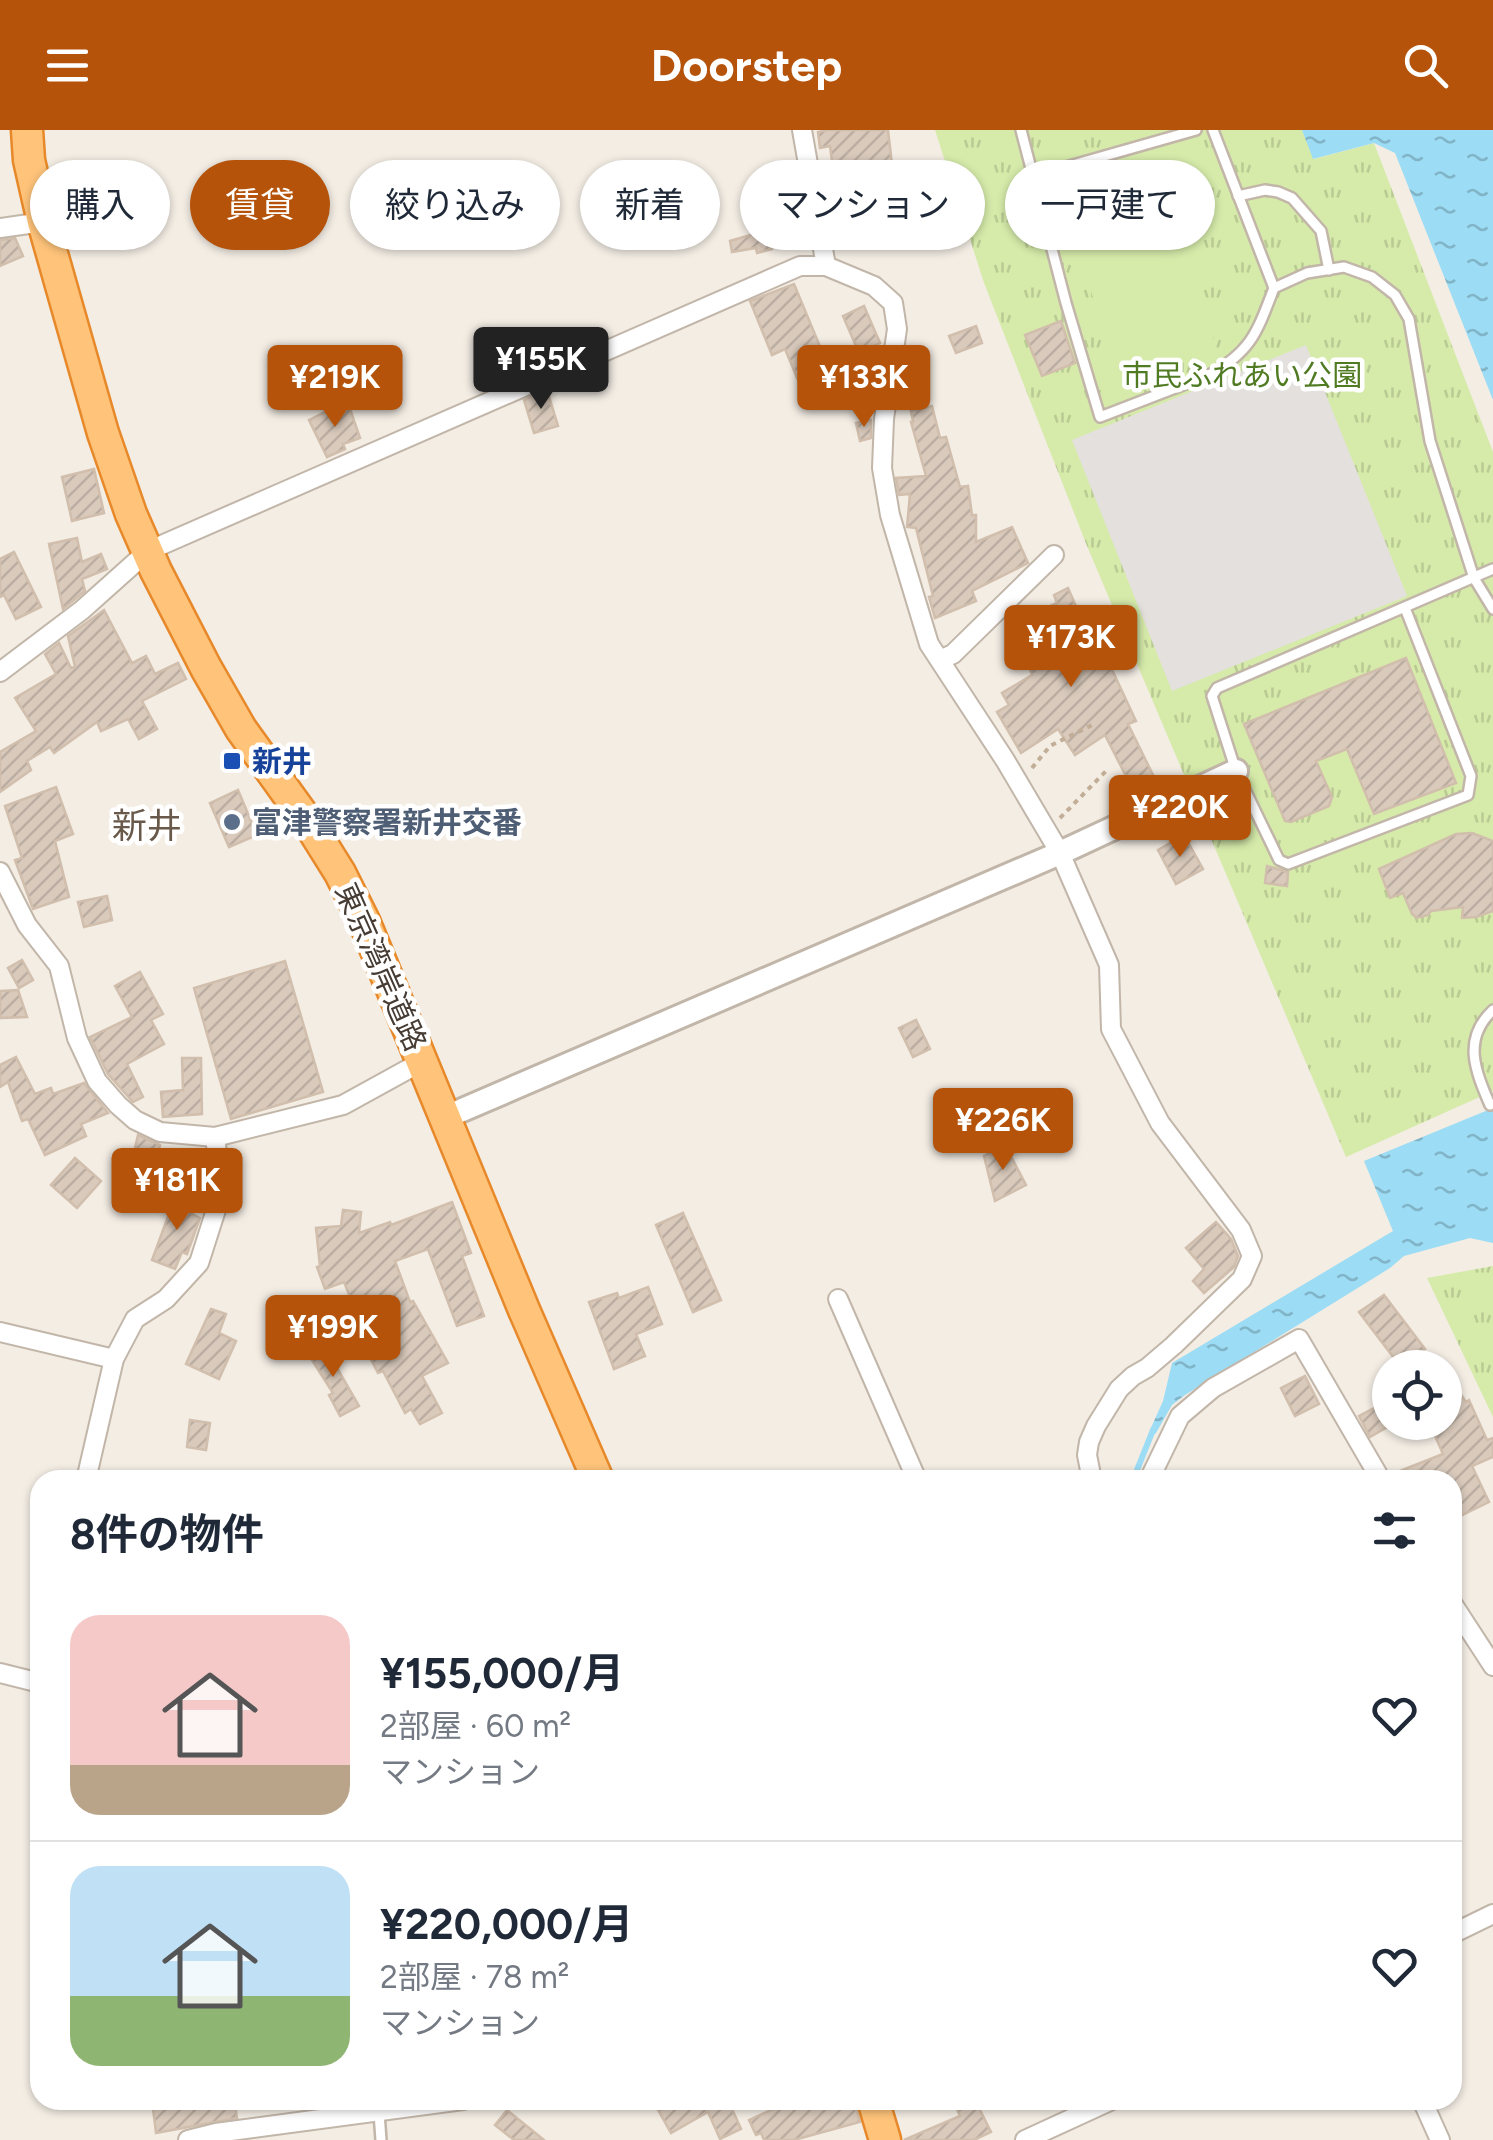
<!DOCTYPE html>
<html lang="ja">
<meta charset="utf-8">
<style>
body{margin:0;font-family:Figtree,"Noto Sans JP",sans-serif;background:#f6f6f7;color:#1f2937;height:100vh;display:flex;flex-direction:column;font-size:38px;white-space:nowrap}
*{box-sizing:border-box;margin:0}
p{font-size:32px;color:#747a83}
.icon{flex:none;width:55px;height:55px;fill:none;stroke:currentColor;stroke-width:2;stroke-linecap:round;stroke-linejoin:round}
.map{position:relative;flex:1;overflow:hidden}
.panel{position:absolute;left:30px;top:1340px;width:1432px;height:640px;display:flex;flex-direction:column;background:#fff;border-radius:30px;box-shadow:0 2px 8px #0004}
.panel>*{flex:none}
.hud{position:absolute;left:30px;top:30px;width:1435px;height:90px;display:flex;gap:20px}
.tools{position:absolute;left:1372px;top:1220px;display:grid;gap:20px}
.tools a{display:grid;place-items:center;width:90px;height:90px;border-radius:50%;background:#fff;box-shadow:0 2px 8px #0004;font-size:50px}
.price{position:absolute;translate:-50% -85px;padding:0 22px;border-radius:10px;background:#b45309;color:#fff;font-size:32px;line-height:65px;filter:drop-shadow(0 2px 5px #0008)}
.price::after{content:'';position:absolute;left:50%;top:60px;width:30px;height:22px;margin-left:-15px;background:inherit;clip-path:polygon(0 0,100% 0,50% 100%)}
.price.current{background:#222;color:#fff}
ul{padding:0;list-style:none}
li{display:flex;align-items:center;gap:30px;height:250px;padding:0 40px}
li+li{border-top:2px solid #e0e1e3}
li span{display:grid;place-items:center;flex:none;width:280px;height:200px;border-radius:30px;color:#555}
li>.icon{margin-inline-start:auto}
span .icon{width:120px;height:120px;fill:#fffc;stroke-width:1}
li b{font-size:42px}
h2{display:flex;justify-content:space-between;align-items:center;height:120px;padding:0 40px;font-size:42px}
.chip{padding:0 35px;border-radius:45px;background:#fff;box-shadow:0 2px 8px #0004;font-size:35px;line-height:90px}
.chip.current{background:#b45309;color:#fff}
header{display:flex;justify-content:space-between;align-items:center;height:130px;padding:0 40px;background:#b45309;color:#fff;font-size:45px;font-weight:700}
.map>svg:first-child{display:block}
</style>
<header><svg class="icon" aria-label="menu" viewBox="0 0 24 24"><path d="M4 6h16M4 12h16M4 18h16"/></svg>Doorstep<svg class="icon" aria-label="search" viewBox="0 0 24 24"><circle cx="10" cy="10" r="6"/><path d="M15 15l6 6"/></svg></header>
<div class="map">
<svg width="1493" height="2010" viewBox="0 0 1493 2010">
<defs>
<pattern id="grass-tufts" width="24" height="20" patternUnits="userSpaceOnUse" patternTransform="scale(2.5)"><rect width="24" height="20" fill="#d6ebaa"/><path d="M3 7l-1-3M5 7V3M7 7l1-3M15 17l-1-3M17 17v-4M19 17l1-3" fill="none" stroke="#b9ca93"/></pattern>
<pattern id="water-ripples" width="26" height="14" patternUnits="userSpaceOnUse" patternTransform="scale(2.5)"><rect width="26" height="14" fill="#9cdcf5"/><path d="M2 4q2-2 4 0t4 0M15 11q2-2 4 0t4 0" fill="none" stroke="#81b4c7"/></pattern>
<pattern id="building-hatch" width="6" height="6" patternUnits="userSpaceOnUse" patternTransform="scale(2.5)"><rect width="6" height="6" fill="#d9cabc"/><path d="M-1 1l2-2M0 6l6-6M5 7l2-2" fill="none" stroke="#bcaea2"/></pattern>
</defs>
<rect width="100%" height="100%" fill="#f3ede4"/>
<g fill="url(#grass-tufts)">
<polygon points="935,0 1302,0 1314,29 1374,13 1493,322 1493,961 1346,1027 1087,416 984,153"/>
<polygon points="1493,1136 1493,1287 1427,1148"/>
</g>
<g fill="#d6ebaa">
<polygon points="1040,0 1112,0 1046,20"/>
<polygon points="1161,20 1217,221 1116,249 1059,48"/>
</g>
<polygon fill="#e3e0dd" points="1306,215 1407,466 1172,561 1072,310"/>
<g fill="url(#water-ripples)">
<polygon points="1302,0 1493,0 1493,270 1395,23 1374,13 1313,29"/>
<polygon points="1493,978 1493,1113 1470,1108 1404,1126 1390,1138 1185,1265 1172,1275 1156,1303 1150,1308 1150,1300 1163,1271 1172,1233 1393,1101 1364,1031"/>
</g>
<g fill="none" stroke-linecap="round" stroke-linejoin="round">
<polyline stroke="#9cdcf5" stroke-width="6" points="1133,1350 1153,1300"/>
</g>
<g fill="url(#building-hatch)" stroke="#d1beac" stroke-width="2.5">
<polygon points="828,0 888,0 893,43 865,46 865,42 834,46 830,16 820,18 818,2"/>
<polygon points="800,73 806,109 771,115 772,119 757,123 756,118 732,122 730,111 781,96 778,77"/>
<polygon points="15,108 23,126 0,136 0,110"/>
<polygon points="794,154 831,243 800,255 785,219 772,225 750,171"/>
<polygon points="864,176 880,213 859,223 843,186"/>
<polygon points="1061,191 1075,233 1042,246 1025,205"/>
<polygon points="976,196 982,213 956,223 949,206"/>
<polygon points="870,233 873,261 836,264 834,237"/>
<polygon points="547,260 558,296 534,303 524,270"/>
<polygon points="349,276 360,308 343,314 345,319 327,327 309,290 327,281 329,284"/>
<polygon points="932,276 940,308 946,307 960,357 968,356 972,385 976,385 976,412 1012,397 1028,433 972,461 976,471 935,488 929,467 933,466 916,398 907,397 910,364 899,365 896,348 926,346 911,292 913,292 911,281"/>
<polygon points="871,290 871,308 860,311 856,293"/>
<polygon points="94,339 104,383 72,391 62,347"/>
<polygon points="77,408 82,432 101,424 107,439 82,449 85,461 63,479 49,414"/>
<polygon points="14,422 41,477 16,489 4,465 0,467 0,429"/>
<polygon points="1068,458 1082,490 1089,486 1101,513 1100,514 1136,591 1128,594 1154,647 1132,658 1105,605 1075,625 1058,599 1021,623 997,582 1009,575 1002,563 1032,545 1021,513 1033,509 1024,488 1057,473 1054,465"/>
<polygon points="104,480 132,533 146,526 155,544 178,533 186,549 142,571 157,599 139,609 128,589 101,601 97,592 54,623 50,617 27,631 31,640 0,662 0,622 36,601 15,568 56,544 45,524 59,513 71,538 75,537 68,506"/>
<polygon points="1406,528 1456,653 1374,684 1347,619 1316,631 1332,667 1329,676 1291,692 1285,691 1244,594"/>
<polygon points="56,657 73,704 55,711 69,767 33,779 15,730 22,728 5,676"/>
<polygon points="238,660 257,705 229,717 210,673"/>
<polygon points="1472,703 1493,711 1493,781 1476,787 1462,788 1463,777 1431,781 1428,785 1417,788 1412,784 1403,763 1390,768 1379,739 1456,704"/>
<polygon points="1184,705 1203,739 1176,754 1158,720"/>
<polygon points="1267,736 1288,742 1287,756 1265,753"/>
<polygon points="107,766 112,790 84,797 78,772"/>
<polygon points="22,830 33,850 19,858 8,838"/>
<polygon points="285,831 323,962 231,989 194,858"/>
<polygon points="140,842 163,884 151,890 164,914 127,934 143,967 133,972 108,944 90,907 132,887 115,856"/>
<polygon points="18,860 27,887 0,888 0,861"/>
<polygon points="916,890 930,919 913,927 899,898"/>
<polygon points="16,927 35,964 51,958 53,964 84,953 108,983 81,994 86,1006 45,1025 28,989 22,991 8,952 0,957 0,935"/>
<polygon points="182,928 201,928 202,984 163,987 161,962 183,960"/>
<polygon points="138,1005 160,1015 157,1027 166,1029 160,1057 141,1052 139,1076 122,1074"/>
<polygon points="1005,1015 1026,1055 995,1071 984,1026"/>
<polygon points="75,1028 101,1051 77,1078 51,1055"/>
<polygon points="176,1065 196,1073 192,1084 200,1088 187,1124 182,1122 175,1139 152,1130"/>
<polygon points="452,1072 471,1123 462,1126 484,1186 457,1196 428,1119 395,1131 410,1172 413,1171 448,1233 422,1246 442,1283 420,1294 411,1279 405,1283 383,1241 378,1243 363,1214 397,1196 386,1166 355,1179 344,1152 325,1159 317,1137 320,1136 316,1098 341,1096 343,1080 361,1082 359,1103 390,1092 391,1095"/>
<polygon points="683,1083 721,1170 693,1182 656,1095"/>
<polygon points="1216,1092 1231,1109 1238,1126 1234,1137 1204,1163 1193,1151 1204,1139 1186,1118"/>
<polygon points="648,1157 662,1194 636,1204 645,1226 614,1239 589,1172 617,1163 619,1168"/>
<polygon points="1384,1165 1425,1219 1400,1236 1359,1182"/>
<polygon points="211,1179 226,1184 219,1203 236,1211 219,1249 186,1234"/>
<polygon points="322,1212 359,1276 340,1286 329,1265 333,1263 307,1222"/>
<polygon points="1445,1241 1466,1272 1469,1270 1487,1310 1493,1308 1493,1327 1472,1336 1489,1372 1452,1390 1452,1350 1393,1350 1392,1344 1443,1324 1429,1292 1445,1292"/>
<polygon points="1305,1246 1319,1274 1295,1286 1281,1258"/>
<polygon points="1378,1276 1389,1296 1370,1307 1359,1286"/>
<polygon points="190,1290 210,1293 206,1320 187,1317"/>
<polygon points="152,1970 211,1970 212,1978 235,1975 237,1988 156,2003"/>
<polygon points="672,1970 728,1970 741,1999 720,2009 708,1982 671,2003 657,1978"/>
<polygon points="793,1970 848,1970 850,1977 855,1975 860,1992 794,2010 764,2010 761,2003 756,2005 749,1990"/>
<polygon points="975,1970 991,2002 974,2010 904,2010 960,1986 957,1979"/>
<polygon points="507,1980 544,2010 514,2010 495,1995"/>
</g>
<g fill="none" stroke-linecap="round" stroke-linejoin="round">
<defs>
<g id="service">
<path d="M1021,0L1066,173L1100,287L1209,245C1252,221 1257,202 1274,158L1307,143L1344,137L1372,147L1395,165L1409,189L1430,311L1474,448L1493,479"/>
<polyline points="1213,0 1274,158"/>
<polyline points="1034,46 1196,0"/>
<polyline points="1238,66 1265,60 1278,62 1292,68 1321,101 1329,140"/>
<polyline points="1405,478 1471,646 1468,665 1288,734 1279,730 1236,641 1212,566 1217,558 1493,439"/>
<path d="M1490,975C1475,940 1462,909 1493,880"/>
<polyline points="379,1983 381,2010"/>
</g>
<g id="minor">
<polyline points="802,0 826,136"/>
<polyline points="0,98 43,92"/>
<polyline points="940,530 953,524 1054,425"/>
<polyline points="0,542 82,480 148,421 800,136 826,136 874,156 893,173 897,199 884,289 882,338 890,385 929,514 1005,630 1060,723 1109,835 1111,899 1160,993 1241,1100 1252,1126 1242,1149 1174,1215 1147,1238 1133,1246 1119,1259 1096,1296 1089,1312 1087,1325 1092,1350"/>
<polyline points="0,742 27,795 59,836 77,908 97,951 118,975 135,990 160,1002 215,1007 343,975 423,931"/>
<polyline points="838,1169 917,1350"/>
<polyline points="0,1202 114,1229"/>
<polyline points="86,1350 114,1229 135,1189 166,1169 199,1133 222,1061 215,1007"/>
<polyline points="1149,1350 1180,1286 1213,1258 1299,1209 1381,1350"/>
<polyline points="1452,1473 1493,1536"/>
<polyline points="0,1543 40,1553"/>
<polyline points="1452,1804 1493,1784"/>
<polyline points="1422,1970 1440,2010"/>
<polyline points="188,2010 216,2003 463,1970"/>
<polyline points="1025,2010 1112,1970"/>
</g>
<polyline id="tertiary" points="446,987 1060,723 1236,641"/>
<g id="trunk">
<polyline points="27,0 29,30 43,92 103,303 131,384 156,441 206,538 241,599 310,695 340,743 364,791 524,1180 598,1350"/>
<polyline points="873,1970 885,2010"/>
</g>
</defs>
<use href="#service" stroke="#c2b6a9" stroke-width="14"/>
<use href="#minor" stroke="#c2b6a9" stroke-width="22"/>
<use href="#tertiary" stroke="#c2b6a9" stroke-width="28"/>
<use href="#trunk" stroke="#e7892a" stroke-width="35"/>
<g stroke="#c2ad96" stroke-width="4" stroke-dasharray="5 5" stroke-linecap="butt">
<polyline points="1032,638 1050,616 1092,595"/>
<polyline points="1060,688 1108,639"/>
</g>
<use href="#service" stroke="#fff" stroke-width="9"/>
<use href="#minor" stroke="#fff" stroke-width="18"/>
<use href="#tertiary" stroke="#fff" stroke-width="22"/>
<use href="#trunk" stroke="#ffc47a" stroke-width="30"/>
</g>
<rect fill="#1a4fb4" stroke="#fff" stroke-width="4" x="222" y="621" width="20" height="20" rx="5"/>
<circle fill="#5c6f8a" stroke="#fff" stroke-width="4" cx="232" cy="692" r="10"/>
<g text-anchor="middle" dominant-baseline="central" stroke-width="9" stroke-linejoin="round" paint-order="stroke">
<g font-size="30" fill="#507b23" stroke="#fff">
<text x="1242" y="245">市民ふれあい公園</text>
</g>
<g font-size="30" font-weight="bold" fill="#164399" stroke="#fff" text-anchor="start">
<text x="252" y="631">新井</text>
</g>
<g font-size="30" font-weight="bold" fill="#4e5e75" stroke="#fff" text-anchor="start">
<text x="252" y="692">富津警察署新井交番</text>
</g>
<g font-size="30" fill="#463c34" stroke="#fff">
<text transform="translate(381 837) rotate(66)">東京湾岸道路</text>
</g>
<g font-size="35" fill="#69594a" stroke="#fff">
<text x="147" y="696">新井</text>
</g>
</g>
</svg>
<div class="tools">
<a><svg class="icon" aria-label="locate" viewBox="0 0 24 24"><circle cx="12" cy="12" r="6"/><path d="M12 2v4M12 18v4M2 12h4M18 12h4"/></svg></a>
</div>
<b class="price current" style="left:541px;top:282px">¥155K</b>
<b class="price" style="left:335px;top:300px">¥219K</b>
<b class="price" style="left:864px;top:300px">¥133K</b>
<b class="price" style="left:1071px;top:560px">¥173K</b>
<b class="price" style="left:1180px;top:730px">¥220K</b>
<b class="price" style="left:1003px;top:1043px">¥226K</b>
<b class="price" style="left:177px;top:1103px">¥181K</b>
<b class="price" style="left:333px;top:1250px">¥199K</b>
<div class="hud">
<a class="chip">購入</a>
<a class="chip current">賃貸</a>
<a class="chip">絞り込み</a>
<a class="chip">新着</a>
<a class="chip">マンション</a>
<a class="chip">一戸建て</a>
</div>
<section class="panel">
<h2>8件の物件<svg class="icon" aria-label="filters" viewBox="0 0 24 24"><path d="M4 7h16M4 17h16"/><circle cx="9" cy="7" r="2"/><circle cx="15" cy="17" r="2"/></svg></h2>
<ul>
<li><span style="background:linear-gradient(#f6c9c9 75%,#b9a48a 0)"><svg class="icon" aria-label="home" viewBox="0 0 24 24"><path d="M3 11l9-7 9 7M6 9v11h12V9"/></svg></span><div><b>¥155,000/月</b><p>2部屋 · 60 m²</p><p>マンション</p></div><svg class="icon" aria-label="heart" viewBox="0 0 24 24"><path d="M12 20l-8-8c-3-5 5-10 8-4 3-6 11-1 8 4z"/></svg></li>
<li><span style="background:linear-gradient(#bfe0f5 65%,#8fb573 0)"><svg class="icon" aria-label="home" viewBox="0 0 24 24"><path d="M3 11l9-7 9 7M6 9v11h12V9"/></svg></span><div><b>¥220,000/月</b><p>2部屋 · 78 m²</p><p>マンション</p></div><svg class="icon" aria-label="heart" viewBox="0 0 24 24"><path d="M12 20l-8-8c-3-5 5-10 8-4 3-6 11-1 8 4z"/></svg></li>
</ul>
</section>
</div>
